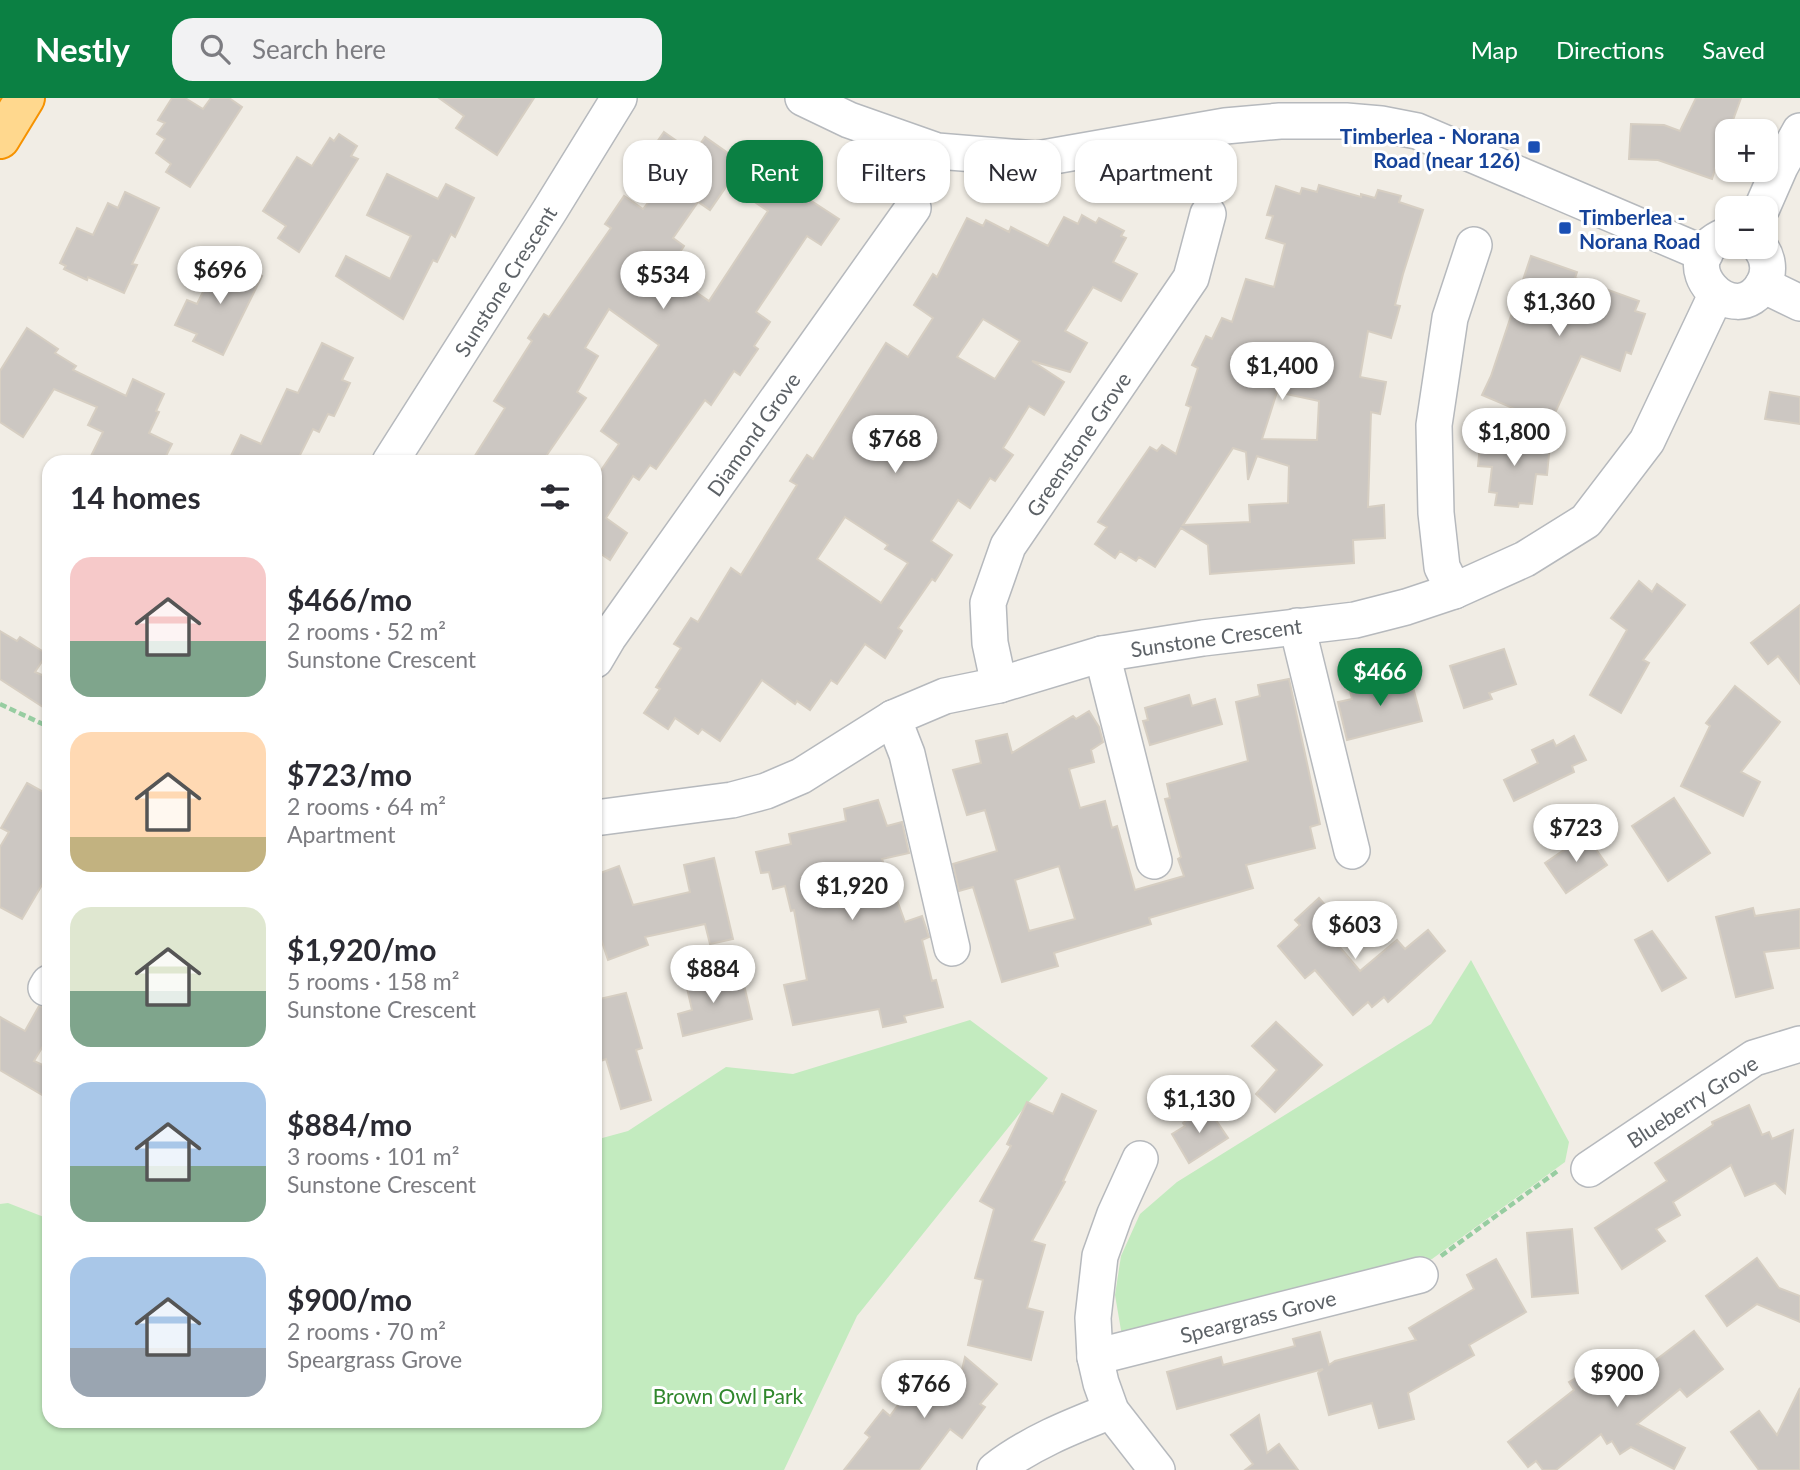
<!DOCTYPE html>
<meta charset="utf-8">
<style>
body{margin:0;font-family:Lato,sans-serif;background:#f2f2f3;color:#2b2b33;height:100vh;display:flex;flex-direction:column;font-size:26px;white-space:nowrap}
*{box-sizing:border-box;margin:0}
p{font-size:23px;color:#7c7c81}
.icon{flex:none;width:38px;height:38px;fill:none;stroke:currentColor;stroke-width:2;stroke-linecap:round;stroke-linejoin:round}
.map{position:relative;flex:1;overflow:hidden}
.side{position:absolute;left:42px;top:357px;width:560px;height:973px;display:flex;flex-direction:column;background:#fff;border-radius:21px;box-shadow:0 2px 5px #0004}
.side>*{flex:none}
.top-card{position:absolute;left:623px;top:42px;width:665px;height:63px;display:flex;gap:14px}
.buttons{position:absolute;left:1715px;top:21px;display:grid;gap:14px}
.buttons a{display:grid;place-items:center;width:63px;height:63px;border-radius:14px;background:#fff;box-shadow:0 2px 5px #0004;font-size:35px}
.price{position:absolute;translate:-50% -60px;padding:0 16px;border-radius:24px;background:#fff;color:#222;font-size:23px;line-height:46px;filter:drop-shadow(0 2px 4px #0008)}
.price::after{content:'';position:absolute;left:50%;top:42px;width:21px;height:16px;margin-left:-10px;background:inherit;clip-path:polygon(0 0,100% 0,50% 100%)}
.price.on{background:#0b8043;color:#fff}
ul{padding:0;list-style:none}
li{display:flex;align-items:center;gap:21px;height:175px;padding:0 28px}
li span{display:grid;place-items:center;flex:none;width:196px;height:140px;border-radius:21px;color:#555}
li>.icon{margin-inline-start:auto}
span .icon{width:84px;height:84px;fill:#fffc;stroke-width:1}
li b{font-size:30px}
h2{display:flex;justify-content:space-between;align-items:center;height:84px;padding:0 28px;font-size:30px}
.chip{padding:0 24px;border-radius:21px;background:#fff;box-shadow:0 2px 5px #0004;font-size:24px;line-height:63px}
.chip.on{background:#0b8043;color:#fff}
header{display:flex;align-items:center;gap:42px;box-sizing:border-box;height:98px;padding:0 35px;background:#0b8043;color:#fff}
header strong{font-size:33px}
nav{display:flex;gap:38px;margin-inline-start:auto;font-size:24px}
.search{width:490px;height:63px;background:#f2f2f3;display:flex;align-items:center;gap:18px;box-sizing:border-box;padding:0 24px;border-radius:21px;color:#7c7c81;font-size:26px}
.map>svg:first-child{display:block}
</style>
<header>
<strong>Nestly</strong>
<div class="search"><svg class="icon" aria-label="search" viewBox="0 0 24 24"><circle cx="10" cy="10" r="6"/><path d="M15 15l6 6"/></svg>Search here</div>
<nav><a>Map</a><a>Directions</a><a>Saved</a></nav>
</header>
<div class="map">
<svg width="1800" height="1372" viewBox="0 0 1800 1372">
<rect width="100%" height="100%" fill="#f1ede5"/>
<g fill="#c3ebbf">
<polygon points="1471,862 1569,1044 1565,1064 1432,1161 1122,1238 1115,1197 1121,1158 1140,1116 1177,1084 1431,926"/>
<polygon points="970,922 1048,980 857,1218 784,1372 0,1372 0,1106 8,1105 49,1121 49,1323 595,1323 595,1042 628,1033 726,969 793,976"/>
</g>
<g fill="#ccc7c2" stroke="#d6cec2" stroke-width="2" fill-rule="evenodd">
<polygon points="172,0 185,0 203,11 211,0 229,0 242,9 190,89 166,74 171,66 156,55 165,41 157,36 165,25 158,22"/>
<polygon points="439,0 534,0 497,57 456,30 464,18"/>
<polygon points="1696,0 1741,0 1729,33 1727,33 1712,81 1658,62 1629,61 1631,26 1664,27 1680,33"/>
<path d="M664,34L694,55L705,39L758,76L764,67L772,72L782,57L822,83L810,102L839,121L821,147L807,138L756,214L770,224L754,248L758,251L740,277L734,273L711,307L705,302L656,371L650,367L639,382L633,378L606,420L627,435L610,462L595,452V381L619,346L601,333L659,247L609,211L585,250L598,258L577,294L586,300L542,364H471L505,310L494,303L532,243L528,240L544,216L549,219L611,130L605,126L624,98L643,111L669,78L645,61ZM728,86L768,113L709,203L667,174L684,148L673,140L698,104L710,112Z"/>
<polygon points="339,36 357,48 351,58 358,61 299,154 278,140 286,128 263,113 297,59 312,68 330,40 334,43"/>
<polygon points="387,76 438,101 446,86 474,100 455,139 451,136 437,164 433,162 403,221 336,178 346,158 390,181 411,138 367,117"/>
<path d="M1319,87L1361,99V96L1375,100L1378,92L1401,98L1399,104L1423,112L1403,176L1395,207L1400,208L1391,240L1368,233L1360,279L1386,284L1380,316L1371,314L1368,409L1384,407L1385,440L1353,442L1354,465L1210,476L1208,447L1181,430L1155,469L1139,459L1136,463L1120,453L1115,460L1095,446L1107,429L1098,424L1150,349L1157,353L1162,347L1176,356L1191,309L1186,307L1198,270L1192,267L1206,238L1212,241L1222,220L1232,224L1246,181L1274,189L1285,146L1266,140L1273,118L1267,117L1276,88L1300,96L1302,90L1317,94ZM1277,294L1319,303L1317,342L1262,341ZM1233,350L1246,354L1248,382L1257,358L1289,368L1288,405L1249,407L1250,424L1183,427Z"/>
<polygon points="125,94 159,110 132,166 137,167 124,195 88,179 87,182 64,171 66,168 60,165 77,130 93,137 108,105 118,110"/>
<path d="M1082,117L1096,125L1099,120L1124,133L1121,138L1126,140L1113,164L1137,176L1121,203L1093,189L1065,233L1087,245L1070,274L1032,263L1064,284L1044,317L1029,308L1003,350L1013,357L995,383L990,380L970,410L958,402L931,443L952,457L935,483L932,481L898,530L902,533L885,560L865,546L837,586L831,582L810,612L797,603L795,606L762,582L720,643L702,631L698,636L675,620L668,631L644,615L660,591L656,589L681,550L674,546L691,520L698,524L731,470L741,477L797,387L790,383L807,357L813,361L886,245L908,259L933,220L914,207L933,176L937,179L967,120L983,128L986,122L1009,134L1011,129L1048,148L1064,119L1078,126ZM983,221L1020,243L995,281L957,259ZM845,419L888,447L885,451L908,465L881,505L817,461Z"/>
<polygon points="221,158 262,178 223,257 193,243 197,236 175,227 187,202 197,206"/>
<polygon points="1531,158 1577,174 1575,180 1639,203 1635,213 1645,216 1631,256 1626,254 1620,273 1581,258 1550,326 1482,297 1491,278"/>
<polygon points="27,230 58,251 55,255 76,268 73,272 126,298 133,281 164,296 156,313 159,314 149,335 172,346 163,364 88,364 103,334 88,327 97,309 54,291 23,339 0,324 0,273"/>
<polygon points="322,245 353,260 342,282 350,285 334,318 328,316 319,334 313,331 297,363 298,364 228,364 241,337 261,346 287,291 298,295"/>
<polygon points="1770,294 1800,299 1800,326 1765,321"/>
<polygon points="1481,339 1550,346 1547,377 1536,376 1532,406 1519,405 1518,409 1495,407 1497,395 1489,394 1492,369 1478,368"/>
<polygon points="1639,483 1652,494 1657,486 1685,507 1643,562 1649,565 1621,615 1590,597 1627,532 1611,520"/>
<polygon points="1800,507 1800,586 1778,558 1768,566 1751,545"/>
<polygon points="0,533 17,543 20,539 47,556 35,574 49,580 49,613 0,581"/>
<polygon points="1504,551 1516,586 1489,595 1492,601 1464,610 1450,568"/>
<polygon points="1410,578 1422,623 1347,642 1338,604 1352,601 1350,593"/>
<path d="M1289,581L1320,726L1310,729L1315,750L1246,767L1253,790L1149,820L1151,826L1054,855L1058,868L1002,884L973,789L959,793L953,766L997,753L985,712L967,717L953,672L981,665L976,643L1007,636L1012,655L1073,618L1076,621L1089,613L1099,629L1103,644L1091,652L1094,664L1069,671L1080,710L1105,703L1112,730L1117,728L1135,792L1184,778L1178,761L1181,759L1165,701L1170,700L1167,686L1248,663L1236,604L1260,598L1258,587ZM1059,768L1075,821L1029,833L1015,782Z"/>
<polygon points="1735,588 1780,624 1741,674 1760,684 1743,718 1681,688 1710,628 1706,625"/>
<polygon points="1189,597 1192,608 1215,601 1222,626 1150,647 1143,623 1148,622 1145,610"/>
<polygon points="1574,638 1586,662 1572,668 1574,674 1514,703 1504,682 1538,665 1532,652 1553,642 1556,648"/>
<polygon points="27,685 49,697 49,775 22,821 0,809 0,749 9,734 1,730"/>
<polygon points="1674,700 1710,755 1668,783 1632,728"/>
<polygon points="878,702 887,728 902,724 909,755 882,761 905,824 922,818 929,839 922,842 932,883 936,882 943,909 904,918 906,924 883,929 879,911 793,927 784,887 807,882 794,812 791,813 785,788 773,791 769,774 761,775 756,754 791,746 789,736 846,723 844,711"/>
<polygon points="1586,737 1607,767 1566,795 1545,765"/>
<polygon points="714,760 733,841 710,846 705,826 645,839 648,847 608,862 601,841 595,843 595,777 619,768 633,807 690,794 684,767"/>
<polygon points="1319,800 1334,817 1325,824 1336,836 1332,840 1360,873 1397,842 1405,851 1428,832 1445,853 1388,904 1384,899 1372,909 1368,904 1353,917 1315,872 1305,880 1278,848 1300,827 1295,822"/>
<polygon points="1753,810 1755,818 1800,811 1800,850 1764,854 1773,890 1736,899 1716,819"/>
<polygon points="1652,833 1686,880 1662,893 1635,842"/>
<polygon points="718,873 722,891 744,887 752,921 683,938 678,916 692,912 685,881"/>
<polygon points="626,895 642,950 636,952 651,1002 621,1011 606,961 595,965 595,902"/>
<polygon points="39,908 49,909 49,938 34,963 49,970 49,1001 0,972 0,919 25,933"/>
<polygon points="1276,924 1322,967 1275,1014 1256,996 1277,972 1252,948"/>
<polygon points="1062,996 1096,1013 1063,1083 1065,1084 1032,1143 1045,1147 1027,1210 1043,1214 1031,1262 968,1247 983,1182 975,1180 994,1111 980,1103 1011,1048 1007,1046 1027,1004 1053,1016"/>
<polygon points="1749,1007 1762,1037 1769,1034 1772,1041 1793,1032 1785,1095 1775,1085 1745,1098 1731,1067 1673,1104 1680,1117 1656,1131 1665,1143 1622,1171 1595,1130 1667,1083 1655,1065 1713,1027 1712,1024"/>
<polygon points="1207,1009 1228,1040 1189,1065 1172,1036 1185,1028 1183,1025"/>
<polygon points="1572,1131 1578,1195 1532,1199 1527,1135"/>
<polygon points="1757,1160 1779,1190 1800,1198 1800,1224 1757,1206 1727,1228 1706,1198"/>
<polygon points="1496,1161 1526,1214 1469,1247 1474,1257 1408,1295 1414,1321 1379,1330 1372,1305 1329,1317 1318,1275 1323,1271 1177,1311 1167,1274 1221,1259 1223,1267 1295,1248 1293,1241 1320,1234 1329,1267 1335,1263 1416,1242 1409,1230 1474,1191 1467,1177"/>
<polygon points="1694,1233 1723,1271 1687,1299 1680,1291 1637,1326 1685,1350 1674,1371 1631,1349 1620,1356 1612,1343 1607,1346 1601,1336 1556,1372 1543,1372 1536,1363 1528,1369 1508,1344 1574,1292 1569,1284 1603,1264 1619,1290"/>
<polygon points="965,1259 997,1286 980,1306 985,1309 962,1340 950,1331 919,1372 844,1372 870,1339 865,1335 883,1312 890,1318 927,1267 958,1289"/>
<polygon points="1800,1290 1800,1372 1759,1372 1731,1334 1759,1313 1777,1337"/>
<polygon points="1259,1317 1267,1355 1279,1346 1298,1372 1245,1372 1253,1366 1231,1337"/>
</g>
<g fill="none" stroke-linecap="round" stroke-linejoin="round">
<defs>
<g id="minor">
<polyline points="803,0 849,22 937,53 1037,61 1225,28 1280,23 1346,23 1381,26 1417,33 1705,156"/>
<polyline points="1762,110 1780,69 1800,33"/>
<path d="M1727,137C1663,162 1736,238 1764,185C1770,173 1768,159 1760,149"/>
<polyline points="1763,187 1800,205"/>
<polyline points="390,364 550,112 619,0"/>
<polyline points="1454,493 1442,469 1436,415 1434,327 1450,220 1474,147"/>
<polyline points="1297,528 1352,753"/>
<polyline points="1102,556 1154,763"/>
<polyline points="595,562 608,540 913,110"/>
<polyline points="999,587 990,545 988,505 1008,448 1191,180 1208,116"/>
<polyline points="893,620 907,656 952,850"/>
<polyline points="595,720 732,702 766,693 801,678 893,620 945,598 999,587 1102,556 1203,540 1355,522 1406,509 1454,493 1525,461 1586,423 1647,343 1716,197"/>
<polyline points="46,890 49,885"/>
<polyline points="1140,1061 1115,1116 1100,1158 1093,1220 1095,1259 1101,1285 1111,1313 1157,1372"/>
<polyline points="1589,1071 1754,960 1800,946"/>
<polyline points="1095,1259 1420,1177"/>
<path d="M995,1372C1030,1345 1070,1329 1111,1313"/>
</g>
<polyline id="highway" points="0,41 25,0"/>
</defs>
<use href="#minor" stroke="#b6b9bd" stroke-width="38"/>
<use href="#highway" stroke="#f69200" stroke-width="42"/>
<g stroke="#97cda1" stroke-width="4.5" stroke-dasharray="7 3.5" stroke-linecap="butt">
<polyline points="0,606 49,629"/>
<polyline points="1441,1158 1559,1072"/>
</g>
<use href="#minor" stroke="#fff" stroke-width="35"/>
<use href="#highway" stroke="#ffd88e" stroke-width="38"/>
</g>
<g fill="#1a4fb4" stroke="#fff" stroke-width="2.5">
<rect x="1527" y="42" width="14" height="14" rx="3.5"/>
<rect x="1558" y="123" width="14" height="14" rx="3.5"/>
</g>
<g text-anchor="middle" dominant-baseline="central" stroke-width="6" stroke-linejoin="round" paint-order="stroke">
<g font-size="21" font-weight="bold" fill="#164399" stroke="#fff" text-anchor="end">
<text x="1520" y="37">Timberlea - Norana<tspan x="1520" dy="24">Road (near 126)</tspan></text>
<text x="1579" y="118" text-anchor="start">Timberlea -<tspan x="1579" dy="24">Norana Road</tspan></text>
</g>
<g font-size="21" fill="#5d6267" stroke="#fff">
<text transform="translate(505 183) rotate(-58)">Sunstone Crescent</text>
<text transform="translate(753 336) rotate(-55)">Diamond Grove</text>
<text transform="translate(1078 346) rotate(-56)">Greenstone Grove</text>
<text transform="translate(1216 539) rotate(-8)">Sunstone Crescent</text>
<text transform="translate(1692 1003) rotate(-33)">Blueberry Grove</text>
<text transform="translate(1258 1218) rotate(-14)">Speargrass Grove</text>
</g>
<g font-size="21" fill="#30872c" stroke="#fff">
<text x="728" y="1297">Brown Owl Park</text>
</g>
</g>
</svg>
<div class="buttons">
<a>+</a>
<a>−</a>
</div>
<b class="price" style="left:220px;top:208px">$696</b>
<b class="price" style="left:663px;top:213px">$534</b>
<b class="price" style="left:1559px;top:240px">$1,360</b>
<b class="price" style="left:1282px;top:304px">$1,400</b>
<b class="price" style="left:1514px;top:370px">$1,800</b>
<b class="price" style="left:895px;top:377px">$768</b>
<b class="price on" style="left:1380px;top:610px">$466</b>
<b class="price" style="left:1576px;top:766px">$723</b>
<b class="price" style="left:852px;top:824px">$1,920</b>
<b class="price" style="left:1355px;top:863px">$603</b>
<b class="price" style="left:713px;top:907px">$884</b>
<b class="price" style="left:1199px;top:1037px">$1,130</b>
<b class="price" style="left:1617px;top:1311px">$900</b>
<b class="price" style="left:924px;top:1322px">$766</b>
<div class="top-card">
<a class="chip">Buy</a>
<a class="chip on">Rent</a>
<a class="chip">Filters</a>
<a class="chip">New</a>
<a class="chip">Apartment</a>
</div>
<section class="side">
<h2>14 homes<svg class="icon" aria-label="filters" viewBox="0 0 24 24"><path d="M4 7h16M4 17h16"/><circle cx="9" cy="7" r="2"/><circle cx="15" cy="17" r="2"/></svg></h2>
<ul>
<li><span style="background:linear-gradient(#f6c9c9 60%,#7fa58c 0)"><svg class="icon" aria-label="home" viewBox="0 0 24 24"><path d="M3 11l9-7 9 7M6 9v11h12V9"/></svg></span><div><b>$466/mo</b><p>2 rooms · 52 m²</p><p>Sunstone Crescent</p></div></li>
<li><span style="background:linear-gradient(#ffd9b3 75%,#c2b280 0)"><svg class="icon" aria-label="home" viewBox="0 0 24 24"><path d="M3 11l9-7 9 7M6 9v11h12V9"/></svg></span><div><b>$723/mo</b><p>2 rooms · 64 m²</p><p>Apartment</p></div></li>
<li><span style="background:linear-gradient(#dfe7d0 60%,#7fa58c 0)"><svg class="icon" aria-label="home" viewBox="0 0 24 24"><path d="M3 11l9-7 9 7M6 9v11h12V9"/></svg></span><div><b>$1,920/mo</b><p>5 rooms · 158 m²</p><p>Sunstone Crescent</p></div></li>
<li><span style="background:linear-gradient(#a9c7e8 60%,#7fa58c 0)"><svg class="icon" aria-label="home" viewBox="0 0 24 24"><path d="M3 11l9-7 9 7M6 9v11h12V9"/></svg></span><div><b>$884/mo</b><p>3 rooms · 101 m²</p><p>Sunstone Crescent</p></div></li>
<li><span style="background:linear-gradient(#a9c7e8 65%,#9aa5b1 0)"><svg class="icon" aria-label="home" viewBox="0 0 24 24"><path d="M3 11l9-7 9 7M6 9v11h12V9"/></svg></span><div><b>$900/mo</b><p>2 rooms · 70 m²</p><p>Speargrass Grove</p></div></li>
</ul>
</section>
</div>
